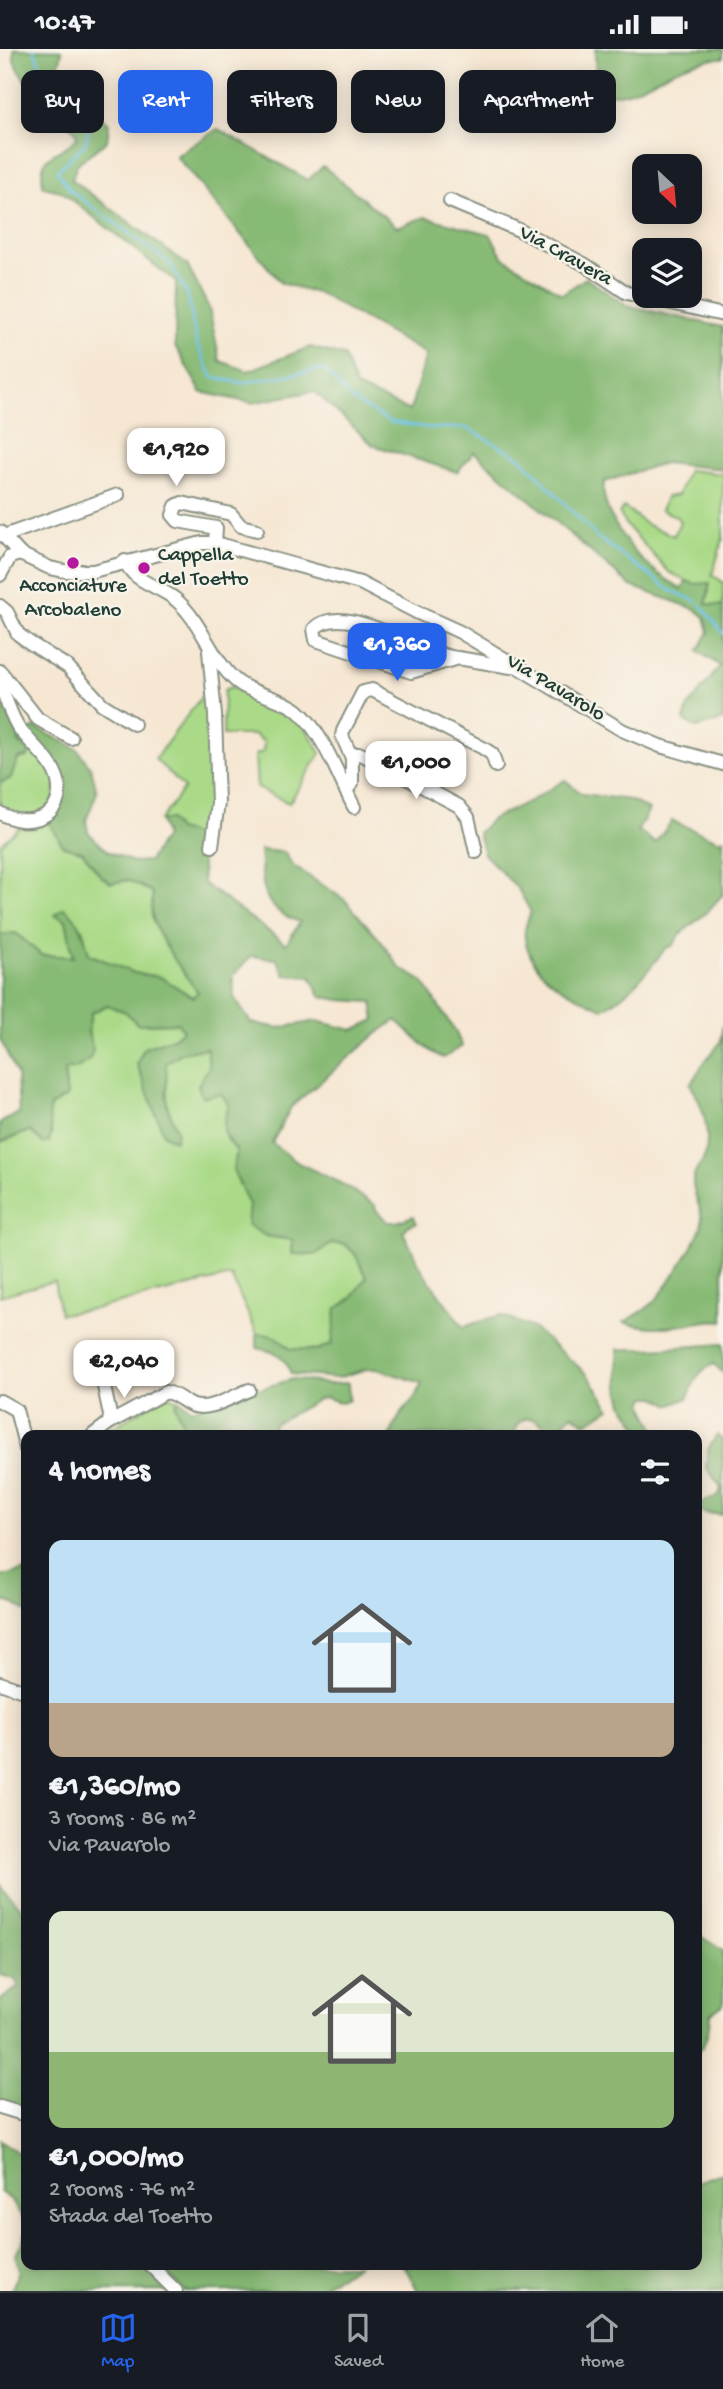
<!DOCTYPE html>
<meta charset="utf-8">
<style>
body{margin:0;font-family:"Gochi Hand",sans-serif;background:#20242c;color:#f1f3f6;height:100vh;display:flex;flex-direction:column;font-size:26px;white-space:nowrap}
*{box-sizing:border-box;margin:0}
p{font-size:23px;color:#9ea1a6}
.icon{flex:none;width:38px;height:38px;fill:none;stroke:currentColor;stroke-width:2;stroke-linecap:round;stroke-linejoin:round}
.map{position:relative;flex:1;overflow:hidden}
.panel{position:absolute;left:21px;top:1381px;width:681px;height:840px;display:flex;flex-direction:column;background:#171b24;border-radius:14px;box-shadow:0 4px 18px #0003}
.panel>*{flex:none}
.banner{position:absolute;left:21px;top:21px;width:682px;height:63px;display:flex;gap:14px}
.needle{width:46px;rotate:154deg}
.tools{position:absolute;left:632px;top:105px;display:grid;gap:14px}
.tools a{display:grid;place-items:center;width:70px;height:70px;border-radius:14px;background:#171b24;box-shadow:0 4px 18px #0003;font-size:35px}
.price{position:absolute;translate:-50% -60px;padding:0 16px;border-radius:14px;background:#fff;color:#222;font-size:23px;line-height:46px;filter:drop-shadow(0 2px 4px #0008)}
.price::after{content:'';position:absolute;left:50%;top:42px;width:21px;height:16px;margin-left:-10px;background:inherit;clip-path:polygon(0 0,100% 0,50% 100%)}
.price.on{background:#2563eb;color:#fff}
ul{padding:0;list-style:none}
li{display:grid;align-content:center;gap:14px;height:371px;padding:0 28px}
li span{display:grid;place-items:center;height:217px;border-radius:14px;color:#555}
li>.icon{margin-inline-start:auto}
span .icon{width:126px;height:126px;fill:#fffc;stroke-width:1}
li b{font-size:30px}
h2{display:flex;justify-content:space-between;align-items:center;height:84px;padding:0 28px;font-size:30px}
.chip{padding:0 24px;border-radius:14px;background:#171b24;box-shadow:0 4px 18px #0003;font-size:24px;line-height:63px}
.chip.on{background:#2563eb;color:#fff}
.status{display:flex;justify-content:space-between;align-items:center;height:49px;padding:0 35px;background:#171b24;direction:ltr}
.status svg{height:19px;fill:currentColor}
.tabs{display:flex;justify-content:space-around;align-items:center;height:98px;border-top:2px solid #363941;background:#171b24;font-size:19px;color:#9ea1a6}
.tabs a{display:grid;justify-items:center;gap:4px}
.tabs .on{color:#2563eb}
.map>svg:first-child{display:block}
</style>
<div class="status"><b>10:47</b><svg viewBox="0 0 49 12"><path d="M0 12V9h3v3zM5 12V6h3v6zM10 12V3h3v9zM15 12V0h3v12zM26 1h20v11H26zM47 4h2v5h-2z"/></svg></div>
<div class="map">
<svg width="723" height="2242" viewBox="0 0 723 2242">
<rect width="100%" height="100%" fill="#f7f3e8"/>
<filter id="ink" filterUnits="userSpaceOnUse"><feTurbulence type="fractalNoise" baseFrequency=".0143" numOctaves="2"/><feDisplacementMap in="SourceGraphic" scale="14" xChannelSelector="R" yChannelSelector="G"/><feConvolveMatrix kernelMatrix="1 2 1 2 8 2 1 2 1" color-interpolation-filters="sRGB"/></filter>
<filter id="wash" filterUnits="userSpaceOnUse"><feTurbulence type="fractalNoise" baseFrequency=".00686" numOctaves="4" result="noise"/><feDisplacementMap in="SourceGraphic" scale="28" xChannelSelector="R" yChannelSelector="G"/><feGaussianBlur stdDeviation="1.57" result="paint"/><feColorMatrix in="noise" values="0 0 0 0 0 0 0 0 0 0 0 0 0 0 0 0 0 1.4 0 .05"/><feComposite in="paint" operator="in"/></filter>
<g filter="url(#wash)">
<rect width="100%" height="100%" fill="#f6e7d3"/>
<g fill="#aada88" stroke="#648c5e" stroke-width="2">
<polygon points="688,421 723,425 723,490 712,526 723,533 723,557 706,555 709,543 669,523 626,476 619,464 624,458 647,476 674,487 680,473 676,467 661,461 666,448 678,446"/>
<polygon points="210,636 216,746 201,799 196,786 177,781 169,771 160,771 184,739 155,710"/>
<polygon points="231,638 290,663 306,679 321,704 289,754 257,739 255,706 263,703 264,693 255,686 223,686 224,641"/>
<path d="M19,689L51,720L56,734L53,756L34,768L0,760V734L11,729C14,717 14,710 27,708L29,701L21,697Z"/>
<path d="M49,773L63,797L82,802L101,827L111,834L128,831L152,843C153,850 151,858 152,866C155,887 185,926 198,943L193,948L160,928L134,924L88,905L83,880L66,870L73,908L41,906L16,884L0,886V795L19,778L34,779Z"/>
<path d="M108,956L126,963L137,975L178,974L183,981L174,989L144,999L137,1015L164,1086L177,1083L167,1056L166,1014L183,1003L207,999C209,1020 216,1038 229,1056L225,1088L237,1102L243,1141L266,1187L293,1191L292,1204L314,1206L333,1194L345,1195L355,1205L367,1228L352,1249L336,1261L333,1295L317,1301L290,1300C280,1290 272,1284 257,1285L231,1227L94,1260L60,1265L54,1232L0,1247V1093L30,1082L43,1094L52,1086L48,1067L50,1056L67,1048L64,1021L93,1001L88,983L91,964Z"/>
<polygon points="165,1346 179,1351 175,1355 187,1386 101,1386"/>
</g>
<g fill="#87ba74" stroke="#537c54" stroke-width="2" fill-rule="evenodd">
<path d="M14,0L62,1C62,8 59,12 58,18C56,33 74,53 85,60C94,66 101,67 109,75L107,92L77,115L72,131L187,216L209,259L220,312L248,322L310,298L344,307L356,338L410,362L426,305L320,245L281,234L176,107L218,80L308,131L323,117L397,178L425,168L490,185L503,208L562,245L586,229L627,257L723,278V420L664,414L604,433C599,461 632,505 654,521C662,528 672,534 682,540L687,532L694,535L710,534L706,555L723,557V671L696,679L684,671L688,658L720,617L698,602L709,583L705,568L695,560L631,537L474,403L457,423L373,396L314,342L252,354L201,343L175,297L176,233L61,142L43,138C38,101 55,110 77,89L75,81L68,75L51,78L14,12Z"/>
<path d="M595,0H723V9C706,8 686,16 670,23C650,32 616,58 596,37Z"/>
<polygon points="0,648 19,689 19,693 29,701 30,705 27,708 18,709 11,729 0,734"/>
<path d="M35,678L77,700L91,719L97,743L86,772L88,783L107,802L133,813L149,812L165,787L160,771H170L177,781L196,786L201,799L203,834L286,895L300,873C260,860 263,838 260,801L284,803L293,817L345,851L381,892L399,918L422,932L455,982L462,997L444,1009C426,1002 412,984 396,971L374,987L291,1058L272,1094L298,1114L342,1135L375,1156L376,1161L388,1173H397L413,1167L417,1174L409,1176L403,1183L423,1223L463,1278L500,1266L533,1279L587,1325L610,1359L586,1374L572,1365L556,1383L534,1370L526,1369L519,1374L513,1386H390L399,1368L416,1347L422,1334L377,1320H367L337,1329L291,1325C284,1305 276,1303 257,1299V1285C272,1284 280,1290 290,1300L317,1301L332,1295L336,1260L352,1249L367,1228L355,1205L345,1195L333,1194L314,1206L292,1205L293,1191L266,1187L247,1176L249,1156L233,1121L237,1102C221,1084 221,1079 229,1055L221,1045L202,1048L198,1036L209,1018L207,999L183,1003L166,1014L167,1056L177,1083L175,1092L164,1086L137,1015L144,999L173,989L183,981L178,974L137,975L126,963L107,956L91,964L88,983L93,1001L90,1010L77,1019L64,1021L67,1048L50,1057C47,1070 54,1080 49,1093L43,1094L30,1082L0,1093V1074L19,1064L17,1025L0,990V886L16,884L41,906L73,908L66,871L55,866L64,859C81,871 84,886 89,905L134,924L160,928L193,948L198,943C185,926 155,886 152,865C151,858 153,850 152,843L128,831L111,834L101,827L82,802L63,797L49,773L54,766L63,734L27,683ZM251,907L277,910L285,926L311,928L320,947L339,951L372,953L375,971L353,981L316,972L280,979L251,974L234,948L233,927Z"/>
<path d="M565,731L582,745L630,751L649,761L638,781L655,794L672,772L720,792L723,790V845L706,864L678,887L674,896L666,899C647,923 629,945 603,960C570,945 532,929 525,889C523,881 528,870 531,863L518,840L484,805L478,784L492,770L530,752Z"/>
<path d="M722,977L723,979V1272C711,1270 702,1273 690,1275C668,1279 645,1280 624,1273C635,1267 647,1261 655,1252C667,1238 700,1190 702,1173C703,1160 692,1145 693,1131C694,1120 705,1113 706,1102C710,1079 702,1054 690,1035C696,1028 700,1019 706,1011C716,997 723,998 722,977Z"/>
<path d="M723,1295V1324L714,1315C697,1322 694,1333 688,1349L671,1356L656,1348H646L643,1356L655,1380L654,1386H644L623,1355L619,1337L618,1300C653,1302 688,1297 723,1295Z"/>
<polygon points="293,1330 330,1335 348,1334 349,1351 342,1354 327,1349 319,1350 274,1375 268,1386 187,1386 175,1355 179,1351 191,1360"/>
<polygon points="717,1386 723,1392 723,1466 704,1464 697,1460 703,1453 718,1447 721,1439 706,1418 708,1400"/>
<polygon points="26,1521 26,1562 14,1555 0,1551 0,1528"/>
<polygon points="0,1836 26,1864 26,2059 0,2052 0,1951 19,1938 15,1930 0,1926"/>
<path d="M697,1885L723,1902V1956L710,1965C709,1978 708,1995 697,2003Z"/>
<polygon points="0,2091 26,2110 26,2173 10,2150 0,2143"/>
<polygon points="723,2124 723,2242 418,2242 404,2216 696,2216 697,2133"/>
<polygon points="26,2184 26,2216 143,2216 170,2242 11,2242 19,2222 16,2206"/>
<polygon points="158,2216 357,2216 346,2224 327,2233 323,2242 184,2242"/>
</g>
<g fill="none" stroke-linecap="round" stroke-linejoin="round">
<g stroke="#6fc2eb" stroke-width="2.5">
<polyline points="34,0 43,24 62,56 89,77 85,95 57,122 71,142 171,215 188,247 197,295 212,328 242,334 323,320 352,351 390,373 430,379 467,379 521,409 597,488 670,541 696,552"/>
<polyline points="700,555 723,584"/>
</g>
</g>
</g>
<g filter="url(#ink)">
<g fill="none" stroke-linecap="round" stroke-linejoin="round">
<defs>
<g id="minor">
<polyline points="450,152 519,181 584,215 627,244 723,266"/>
<polyline points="0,483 20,505 50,519 64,522 93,522 202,494 215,494 360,534 416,563 460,583 622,681 660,697 723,715"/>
<polyline points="4,487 118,446"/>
<polyline points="215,494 216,479 178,472 173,466 176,457 182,454 231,465 241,477 257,481"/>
<path d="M125,512C134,534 158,536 175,550C201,571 210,608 235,631C250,645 281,648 297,661C322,681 339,729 354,758"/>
<polyline points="0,526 10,508 20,505"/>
<polyline points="0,557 7,563 18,585 30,594 68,618 102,655 134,675"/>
<polyline points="209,602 215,666 218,754 212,797"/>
<path d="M458,609C424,607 343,549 314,580L316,591L411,623L458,609L511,618"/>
<polyline points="0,622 38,670 71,689"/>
<path d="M0,635C5,648 10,664 17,676C29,695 53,710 58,732C66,769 26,780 0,764"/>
<polyline points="352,709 342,687 343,682 363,643 372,641 483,699 492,705 496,717"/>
<polyline points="346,742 352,734 352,709 356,705 361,705 459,757 468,768 476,803"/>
<polyline points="102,1328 110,1366 109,1374"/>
<polyline points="0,1352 16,1361 26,1400"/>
<path d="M93,1386L109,1374L166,1343C176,1345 181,1351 191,1356C207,1364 233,1347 249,1341"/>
<polyline points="0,1634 26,1643"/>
<polyline points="0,2058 26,2066"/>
<polyline points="150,2216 176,2242"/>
</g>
</defs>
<use href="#minor" stroke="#8a9284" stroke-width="16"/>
<use href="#minor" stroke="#fff" stroke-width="12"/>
</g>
</g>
<g fill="#b5179e" stroke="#f7f3e8" stroke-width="2.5">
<circle cx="73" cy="514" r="7"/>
<circle cx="144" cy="519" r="7"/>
</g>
<g text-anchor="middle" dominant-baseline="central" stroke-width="5" stroke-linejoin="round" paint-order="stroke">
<g font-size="21" fill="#1f3d34" stroke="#f7f3e8">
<text transform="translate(565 208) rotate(29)">Via Cravera</text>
<text transform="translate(555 640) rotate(31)">Via Pavarolo</text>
</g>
<g font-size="21" fill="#1f3d34" stroke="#f7f3e8" text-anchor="start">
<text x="158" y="507">Cappella<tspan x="158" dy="24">del Toetto</tspan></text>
<text x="73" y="538" text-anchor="middle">Acconciature<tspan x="73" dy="24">Arcobaleno</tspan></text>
</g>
</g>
</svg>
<div class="tools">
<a><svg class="needle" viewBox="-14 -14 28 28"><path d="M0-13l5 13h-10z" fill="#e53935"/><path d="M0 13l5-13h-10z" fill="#9ea1a6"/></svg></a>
<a><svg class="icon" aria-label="layers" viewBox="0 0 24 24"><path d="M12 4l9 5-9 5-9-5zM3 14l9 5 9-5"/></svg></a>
</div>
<b class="price" style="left:176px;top:439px">€1,920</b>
<b class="price on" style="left:397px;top:634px">€1,360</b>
<b class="price" style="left:416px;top:752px">€1,000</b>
<b class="price" style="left:124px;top:1351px">€2,040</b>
<div class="banner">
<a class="chip">Buy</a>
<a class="chip on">Rent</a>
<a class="chip">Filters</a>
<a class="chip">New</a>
<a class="chip">Apartment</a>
</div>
<section class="panel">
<h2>4 homes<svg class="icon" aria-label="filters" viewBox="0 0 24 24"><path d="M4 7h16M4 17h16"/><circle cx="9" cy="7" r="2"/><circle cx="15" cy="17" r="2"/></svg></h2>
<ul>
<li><span style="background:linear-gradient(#bfe0f5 75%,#b9a48a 0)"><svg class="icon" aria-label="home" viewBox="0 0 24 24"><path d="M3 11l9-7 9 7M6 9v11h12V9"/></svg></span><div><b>€1,360/mo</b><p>3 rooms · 86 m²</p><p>Via Pavarolo</p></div></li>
<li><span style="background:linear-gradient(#dfe7d0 65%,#8fb573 0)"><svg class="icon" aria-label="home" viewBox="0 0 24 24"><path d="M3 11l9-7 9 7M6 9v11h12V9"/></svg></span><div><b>€1,000/mo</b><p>2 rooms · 76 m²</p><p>Stada del Toetto</p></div></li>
</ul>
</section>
</div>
<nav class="tabs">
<a class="on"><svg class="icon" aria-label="map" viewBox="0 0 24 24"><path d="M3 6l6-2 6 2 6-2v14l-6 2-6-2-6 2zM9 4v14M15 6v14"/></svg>Map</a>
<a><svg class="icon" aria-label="saved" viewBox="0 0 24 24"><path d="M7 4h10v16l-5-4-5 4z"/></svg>Saved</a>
<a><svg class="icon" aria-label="home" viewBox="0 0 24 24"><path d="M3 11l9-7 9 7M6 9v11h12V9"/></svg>Home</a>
</nav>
